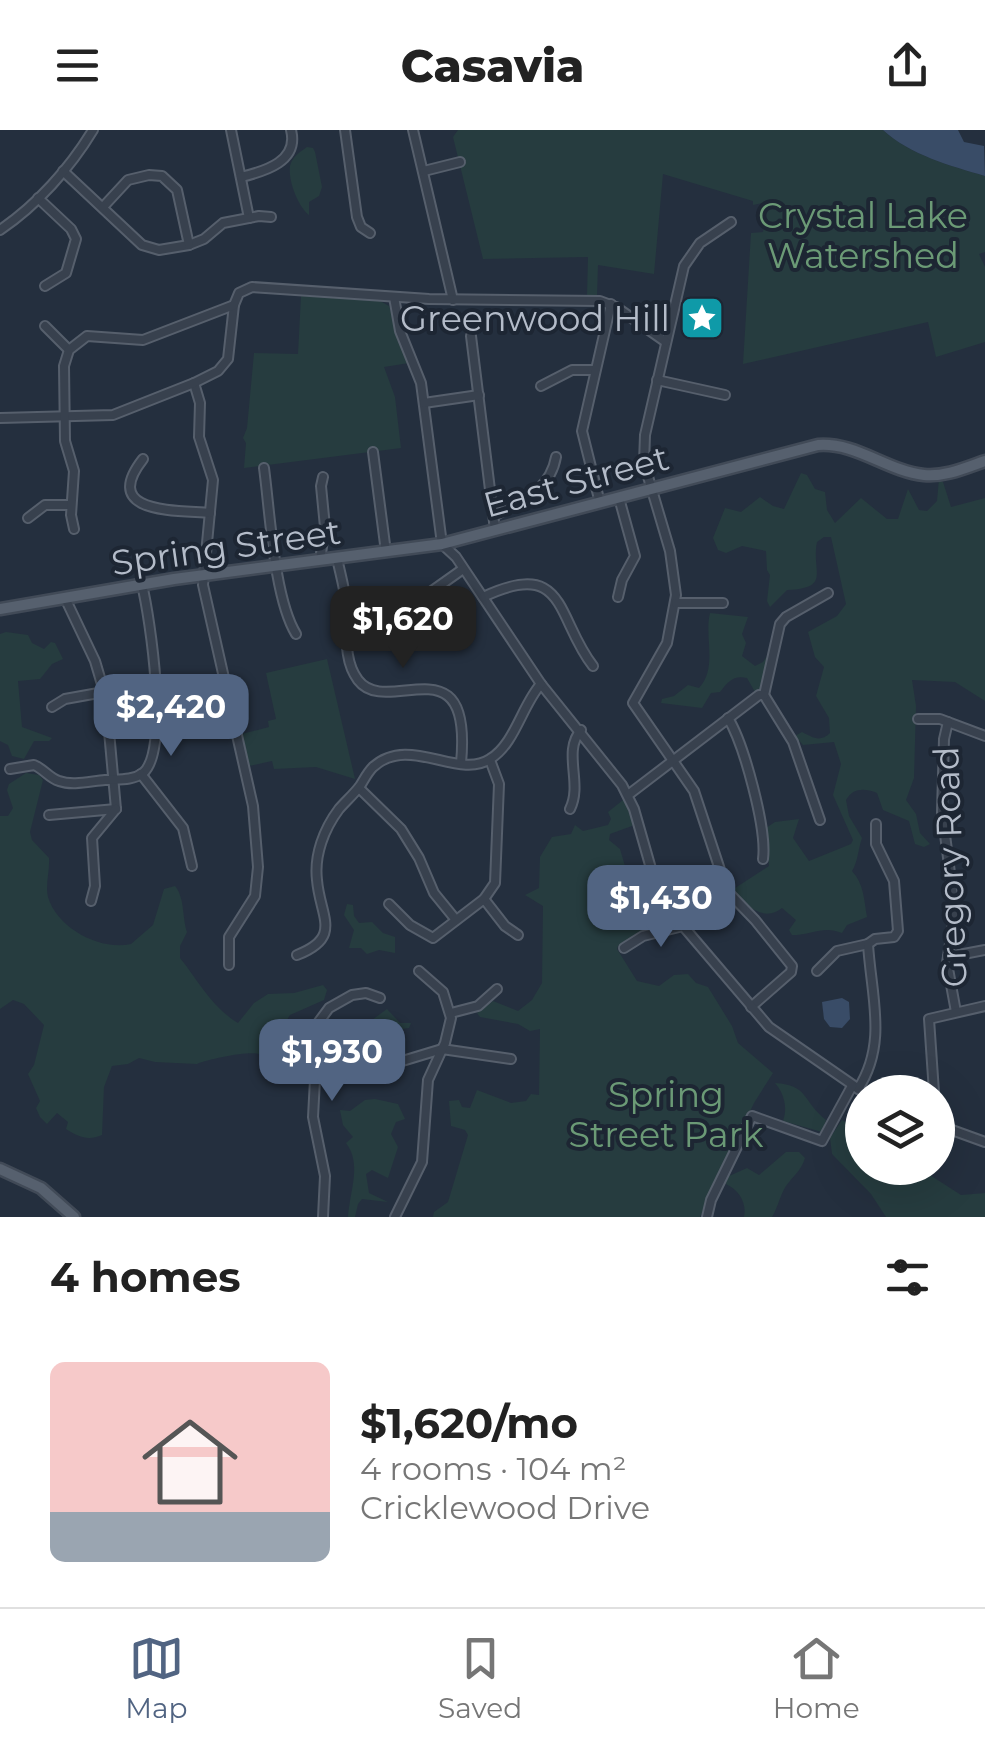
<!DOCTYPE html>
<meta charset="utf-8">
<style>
body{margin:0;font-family:Montserrat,sans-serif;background:#f2f2f2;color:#222;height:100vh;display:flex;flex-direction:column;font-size:38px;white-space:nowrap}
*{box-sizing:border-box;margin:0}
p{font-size:32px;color:#767676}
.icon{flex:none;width:55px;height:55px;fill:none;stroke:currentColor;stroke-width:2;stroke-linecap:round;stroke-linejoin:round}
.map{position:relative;height:1087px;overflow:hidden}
.drawer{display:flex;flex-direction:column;background:#fff;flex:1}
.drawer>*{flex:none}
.fabs{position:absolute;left:845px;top:945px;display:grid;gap:20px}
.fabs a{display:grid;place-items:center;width:110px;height:110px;border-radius:50%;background:#fff;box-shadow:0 10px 40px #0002;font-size:50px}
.price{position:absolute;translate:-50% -85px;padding:0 22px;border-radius:20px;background:#516482;color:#fff;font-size:32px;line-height:65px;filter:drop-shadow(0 2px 5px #0008)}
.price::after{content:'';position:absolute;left:50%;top:60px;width:30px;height:22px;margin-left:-15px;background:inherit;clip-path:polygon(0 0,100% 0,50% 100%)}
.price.on{background:#222;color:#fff}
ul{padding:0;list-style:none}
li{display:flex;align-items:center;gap:30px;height:250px;padding:0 50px}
li span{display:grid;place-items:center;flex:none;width:280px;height:200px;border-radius:15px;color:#555}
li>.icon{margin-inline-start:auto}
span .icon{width:120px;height:120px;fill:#fffc;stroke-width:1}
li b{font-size:42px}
h2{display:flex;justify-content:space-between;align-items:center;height:120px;padding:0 50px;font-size:42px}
header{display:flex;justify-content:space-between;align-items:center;height:130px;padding:0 50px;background:#fff;font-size:45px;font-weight:800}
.tabs{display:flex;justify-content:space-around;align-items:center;height:140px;border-top:2px solid #e0e0e0;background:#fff;font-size:28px;color:#767676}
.tabs a{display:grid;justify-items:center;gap:5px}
.tabs .on{color:#516482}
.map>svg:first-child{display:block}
</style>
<header><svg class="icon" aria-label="menu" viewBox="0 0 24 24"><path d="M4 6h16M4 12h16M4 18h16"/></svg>Casavia<svg class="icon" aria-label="share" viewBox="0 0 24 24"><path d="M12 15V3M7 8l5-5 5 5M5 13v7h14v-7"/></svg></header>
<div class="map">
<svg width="985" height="1087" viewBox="0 0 985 1087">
<rect width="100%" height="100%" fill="#242f3e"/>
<g fill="#263c3f">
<path d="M458,0H883C910,25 951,36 985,46V122L979,124L985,137V212L936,227L928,192L743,234L751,103L763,102L768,72L753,75V71L663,44L654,144L598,135L597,166H587L588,127L483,129L453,7Z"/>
<path d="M307,17L313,18L315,22L322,57L319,66L309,72V85C298,76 288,51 290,36C292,27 300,22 307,17Z"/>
<polygon points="301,166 380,171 389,176 409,233 384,237 395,267 401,318 244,338 246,313 243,308 247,298 254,223 298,224"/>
<path d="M801,343L807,345L815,359L825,362L827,380L835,393L861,368L887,389H898L908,359L919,380L927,381L937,371L939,349L943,352L951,377L985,368V571L955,552L912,550L916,576L914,648L906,670L916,684L920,703L930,714L924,717L915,714L909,691L883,680L877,663C864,658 853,658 846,670L849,686L862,708C858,719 858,732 852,741C864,754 864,770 867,787L847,795L842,803C824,795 812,805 792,805L789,800L796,790L782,778C764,793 745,775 732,760L769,736L766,698L775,692L799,689L793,708L809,731L851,714L853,710L833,665L841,634L834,612L803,615L795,606L802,602C812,607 820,613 830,603L829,588L816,566L824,537L815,527L808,502L837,486L846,474L831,407H824L817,412C811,442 832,458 787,460L770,477L767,471L770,445L767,440L766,421L742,416L726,423L718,420L713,408L725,378L741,382L760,367L773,376L784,379Z"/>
<path d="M710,483L748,487L742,504L746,513L742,526L755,536L763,532L769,523L762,557L755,562L747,548C733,545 728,552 720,562L711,563L702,578L661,573L662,569L674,566L688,555L699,558C718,537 704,507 710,483Z"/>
<polygon points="6,502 28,505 32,513 44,519 51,512 55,513 63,529 52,534 40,549 18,551 22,597 52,608 49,611 34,611 24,629 12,626 8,615 0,611 0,504"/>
<polygon points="327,529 355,649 316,637 274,639 272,631 249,636 242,604 269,597 268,591 276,589 266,543"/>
<path d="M26,643L39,645L43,650L30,702L32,710L49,728C50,741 45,755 48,767C57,798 100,821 131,814L153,795L164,759L175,756C185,768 182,787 187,802L180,816V828C198,850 211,877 238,893L254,873L268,864L294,863L323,855L327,860L324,870L290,885L282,898L270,900L267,915L259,924C248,921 209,929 197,934L155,932L139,928L128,934L112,936L104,957L102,1005C88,1011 79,1007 66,999L68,992L57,983L47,994L40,987L36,978L40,971L28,944L34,935L44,895L24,874L13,870L0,879V686H8L13,678L7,660L9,654Z"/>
<polygon points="623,670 632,685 632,696 610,704 609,710 620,719 625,736 645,737 652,755 634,766 646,800 618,816 617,819 637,851 659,856 674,845 688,844 696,853 708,857 732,896 738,913 773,943 754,973 700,1087 433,1087 434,1082 448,1072 468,1005 465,1000 451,996 449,971 459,970 462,977 470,978 477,960 511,973 526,971 531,964 539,965 540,899 530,901 518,894 480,887 477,883 493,871 518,881 532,870 542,853 543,776 525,765 539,758 540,727 552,707 571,704 575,695 583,701 608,695 611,689 608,682"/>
<polygon points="347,774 353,775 354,786 359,793 372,792 383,803 395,807 395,823 379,820 367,824 361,818 349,818 354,800 344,785"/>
<polygon points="387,879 400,893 411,893 409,898 368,904 361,890 372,890"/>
<path d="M775,953C809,955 802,971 826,990L822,1002L783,991C788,978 784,963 775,953Z"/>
<path d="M375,969L398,974L405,989L396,992L391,1004L398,1017L388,1048L372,1040L366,1044L369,1063L388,1072L362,1069L358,1074L355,1087H348C350,1060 362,1034 346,1013L353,1007L343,995L340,980L350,981L365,970Z"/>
<polygon points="842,990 862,1001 862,1038 919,1038 961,1065 985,1063 985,1087 886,1087 871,1064 832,1024 830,1008"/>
<path d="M786,1022H799L805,1028C801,1041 794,1045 786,1056C780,1065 778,1077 772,1087H744C747,1073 739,1060 726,1054L727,1047L747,1038L759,1045Z"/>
</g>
<g fill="#394c67">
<path d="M883,0H958L964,12L984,16L985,46C951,36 910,25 883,0Z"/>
<polygon points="842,868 849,872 850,889 842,898 830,897 824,889 822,872"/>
</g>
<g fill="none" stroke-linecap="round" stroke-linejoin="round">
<defs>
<g id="minor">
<polyline points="231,0 249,88"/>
<polyline points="345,0 357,87 361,97 370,103"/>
<polyline points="413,0 453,170"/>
<polyline points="63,41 142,115 159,120 189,115 204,109 223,93 259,86 271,87"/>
<polyline points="424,41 460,32"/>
<path d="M241,47C266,41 299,31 291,0"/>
<polyline points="38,68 71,99 76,109 66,143 45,156"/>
<polyline points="103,77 128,50 149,45 162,46 177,60 189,115"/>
<polyline points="731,92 700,113 684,136 645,305 644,333 670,421 676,465 667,513 633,573 694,661 727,761 755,790 792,836 791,842 751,877"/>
<path d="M0,100C37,75 70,38 93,0"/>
<polyline points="394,167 400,201 421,253 442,414 456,427 541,554 622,655 634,679 652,742 683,796 769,897 863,962"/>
<polyline points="45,196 69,220"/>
<polyline points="471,206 495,400"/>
<polyline points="657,250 725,265"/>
<polyline points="194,253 200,273 199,307 213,350 203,455 253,676 258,737 255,766 229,807 229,835"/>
<polyline points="541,256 572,240 595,240"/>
<polyline points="424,273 479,265"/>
<polyline points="0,288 113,285 194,253 218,241 228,229 234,175"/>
<polyline points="373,322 386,422"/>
<path d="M143,329C100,384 175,380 210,383"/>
<path d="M264,338C270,382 274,468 296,504"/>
<polyline points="600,373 582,301 611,174"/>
<path d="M494,386C521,371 550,361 556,327"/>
<polyline points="28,388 45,375 71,375"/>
<polyline points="74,399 71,385 74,341 65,311 64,236 69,220 87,206 143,210 234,175 239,163 252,157 429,169 600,171 616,177 666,212"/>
<path d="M337,428C340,443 345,459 346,474C348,499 342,529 358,550C387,589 473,508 461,633"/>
<polyline points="320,430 325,397 321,356 323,347"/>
<path d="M483,467C567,427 556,489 593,536"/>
<polyline points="618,467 622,450 635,426 619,368"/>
<polyline points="65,468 95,531 106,568 116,679"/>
<polyline points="676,473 723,473"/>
<polyline points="425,482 432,461 463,439"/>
<polyline points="764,565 793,612 820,690"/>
<polyline points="764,565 780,494 786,487 828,463"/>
<polyline points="52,577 65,569 104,562"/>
<path d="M728,588C744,614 767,699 763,729"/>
<polyline points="918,589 940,589 985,606"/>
<polyline points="948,592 944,609 942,682 955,781 947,833 956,882"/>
<path d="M10,639L34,635C44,639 49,648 59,651C73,656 91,651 105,650C118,649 132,651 143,643C170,621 150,487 142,455"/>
<polyline points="141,644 183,698 192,736"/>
<polyline points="359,658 401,699 419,728 434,763 456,790"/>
<polyline points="628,665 759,565 764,565"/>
<path d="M570,679C583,653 562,622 581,600"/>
<polyline points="49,685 116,679"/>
<polyline points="484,769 505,796 518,805"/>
<polyline points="91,771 95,756 92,708 116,679"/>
<polyline points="389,774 410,795 433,808 484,769 495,753 499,654 490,630"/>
<polyline points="624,818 643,806 683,796"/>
<path d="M297,825C343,807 320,787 317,750C314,725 324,699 339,679C346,671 354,664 360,656C364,650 367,643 373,637C409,604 458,650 490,629C515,614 522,575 541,554"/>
<polyline points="948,827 985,820"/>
<polyline points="817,841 837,821 868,814"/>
<polyline points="451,883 478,876 497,859"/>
<polyline points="356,945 442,919 511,929"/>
<path d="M858,959C888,913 871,865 868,814L875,809L894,807L898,801L894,751L876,714V694"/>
<polyline points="934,962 929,889 985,876"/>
<polyline points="938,995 985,1012"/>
<polyline points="323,1087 325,1046 313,987 318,893 329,878 352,865 366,863 380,868"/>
<polyline points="395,1087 422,1032 428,950 445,913 451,888 443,862 419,841"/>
<polyline points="707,1087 711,1070 752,986 822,1011 852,956"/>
</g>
<g id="major">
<path d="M0,479L174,449L442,414L818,315C856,312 887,341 924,345C945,347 965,338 985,331"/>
<polyline points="0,1039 41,1058 74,1087"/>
</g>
</defs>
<use href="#minor" stroke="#565f6c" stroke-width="12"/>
<use href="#major" stroke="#414a57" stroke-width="15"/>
<use href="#minor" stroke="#38414e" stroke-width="8"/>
<use href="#major" stroke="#56606e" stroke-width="10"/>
</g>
<defs>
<symbol id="sight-square" viewBox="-11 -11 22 22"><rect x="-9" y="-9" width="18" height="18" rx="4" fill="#0f9aa8" stroke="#1d2633"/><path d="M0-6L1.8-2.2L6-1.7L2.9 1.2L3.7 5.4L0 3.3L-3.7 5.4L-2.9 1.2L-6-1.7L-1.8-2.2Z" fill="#fff"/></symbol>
</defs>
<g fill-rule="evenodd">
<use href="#sight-square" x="677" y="163" width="50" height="50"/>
</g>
<g text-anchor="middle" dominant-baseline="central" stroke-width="8" stroke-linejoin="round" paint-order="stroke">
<g font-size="35" fill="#6b9a76" stroke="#1d2633">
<text x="863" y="85">Crystal Lake<tspan x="863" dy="40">Watershed</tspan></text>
<text x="666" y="964">Spring<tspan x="666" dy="40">Street Park</tspan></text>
</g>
<g font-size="35" fill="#b4bcc9" stroke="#1d2633" text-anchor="end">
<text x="670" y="188">Greenwood Hill</text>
</g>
<g font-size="35" fill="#b4bcc9" stroke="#1d2633">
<text transform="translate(576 351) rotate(-15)">East Street</text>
<text transform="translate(226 417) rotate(-8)">Spring Street</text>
<text transform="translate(950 737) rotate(-92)">Gregory Road</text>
</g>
</g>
</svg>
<div class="fabs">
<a><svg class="icon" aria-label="layers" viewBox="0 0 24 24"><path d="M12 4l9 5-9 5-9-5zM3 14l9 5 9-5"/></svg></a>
</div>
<b class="price on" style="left:403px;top:541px">$1,620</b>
<b class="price" style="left:171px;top:629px">$2,420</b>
<b class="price" style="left:661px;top:820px">$1,430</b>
<b class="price" style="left:332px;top:974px">$1,930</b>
</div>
<section class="drawer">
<h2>4 homes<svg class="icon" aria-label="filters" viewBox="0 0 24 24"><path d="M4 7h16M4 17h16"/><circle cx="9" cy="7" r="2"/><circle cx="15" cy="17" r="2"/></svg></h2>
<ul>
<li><span style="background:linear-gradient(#f6c9c9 75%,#9aa5b1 0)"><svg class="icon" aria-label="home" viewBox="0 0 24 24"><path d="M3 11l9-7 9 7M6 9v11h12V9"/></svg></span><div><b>$1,620/mo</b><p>4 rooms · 104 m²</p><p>Cricklewood Drive</p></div></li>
</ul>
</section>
<nav class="tabs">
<a class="on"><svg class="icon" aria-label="map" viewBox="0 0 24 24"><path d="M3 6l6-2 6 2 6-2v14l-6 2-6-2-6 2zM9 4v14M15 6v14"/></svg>Map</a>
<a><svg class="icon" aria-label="saved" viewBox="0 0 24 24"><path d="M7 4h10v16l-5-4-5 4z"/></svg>Saved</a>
<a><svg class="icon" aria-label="home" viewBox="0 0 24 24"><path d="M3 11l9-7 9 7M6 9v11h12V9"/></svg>Home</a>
</nav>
